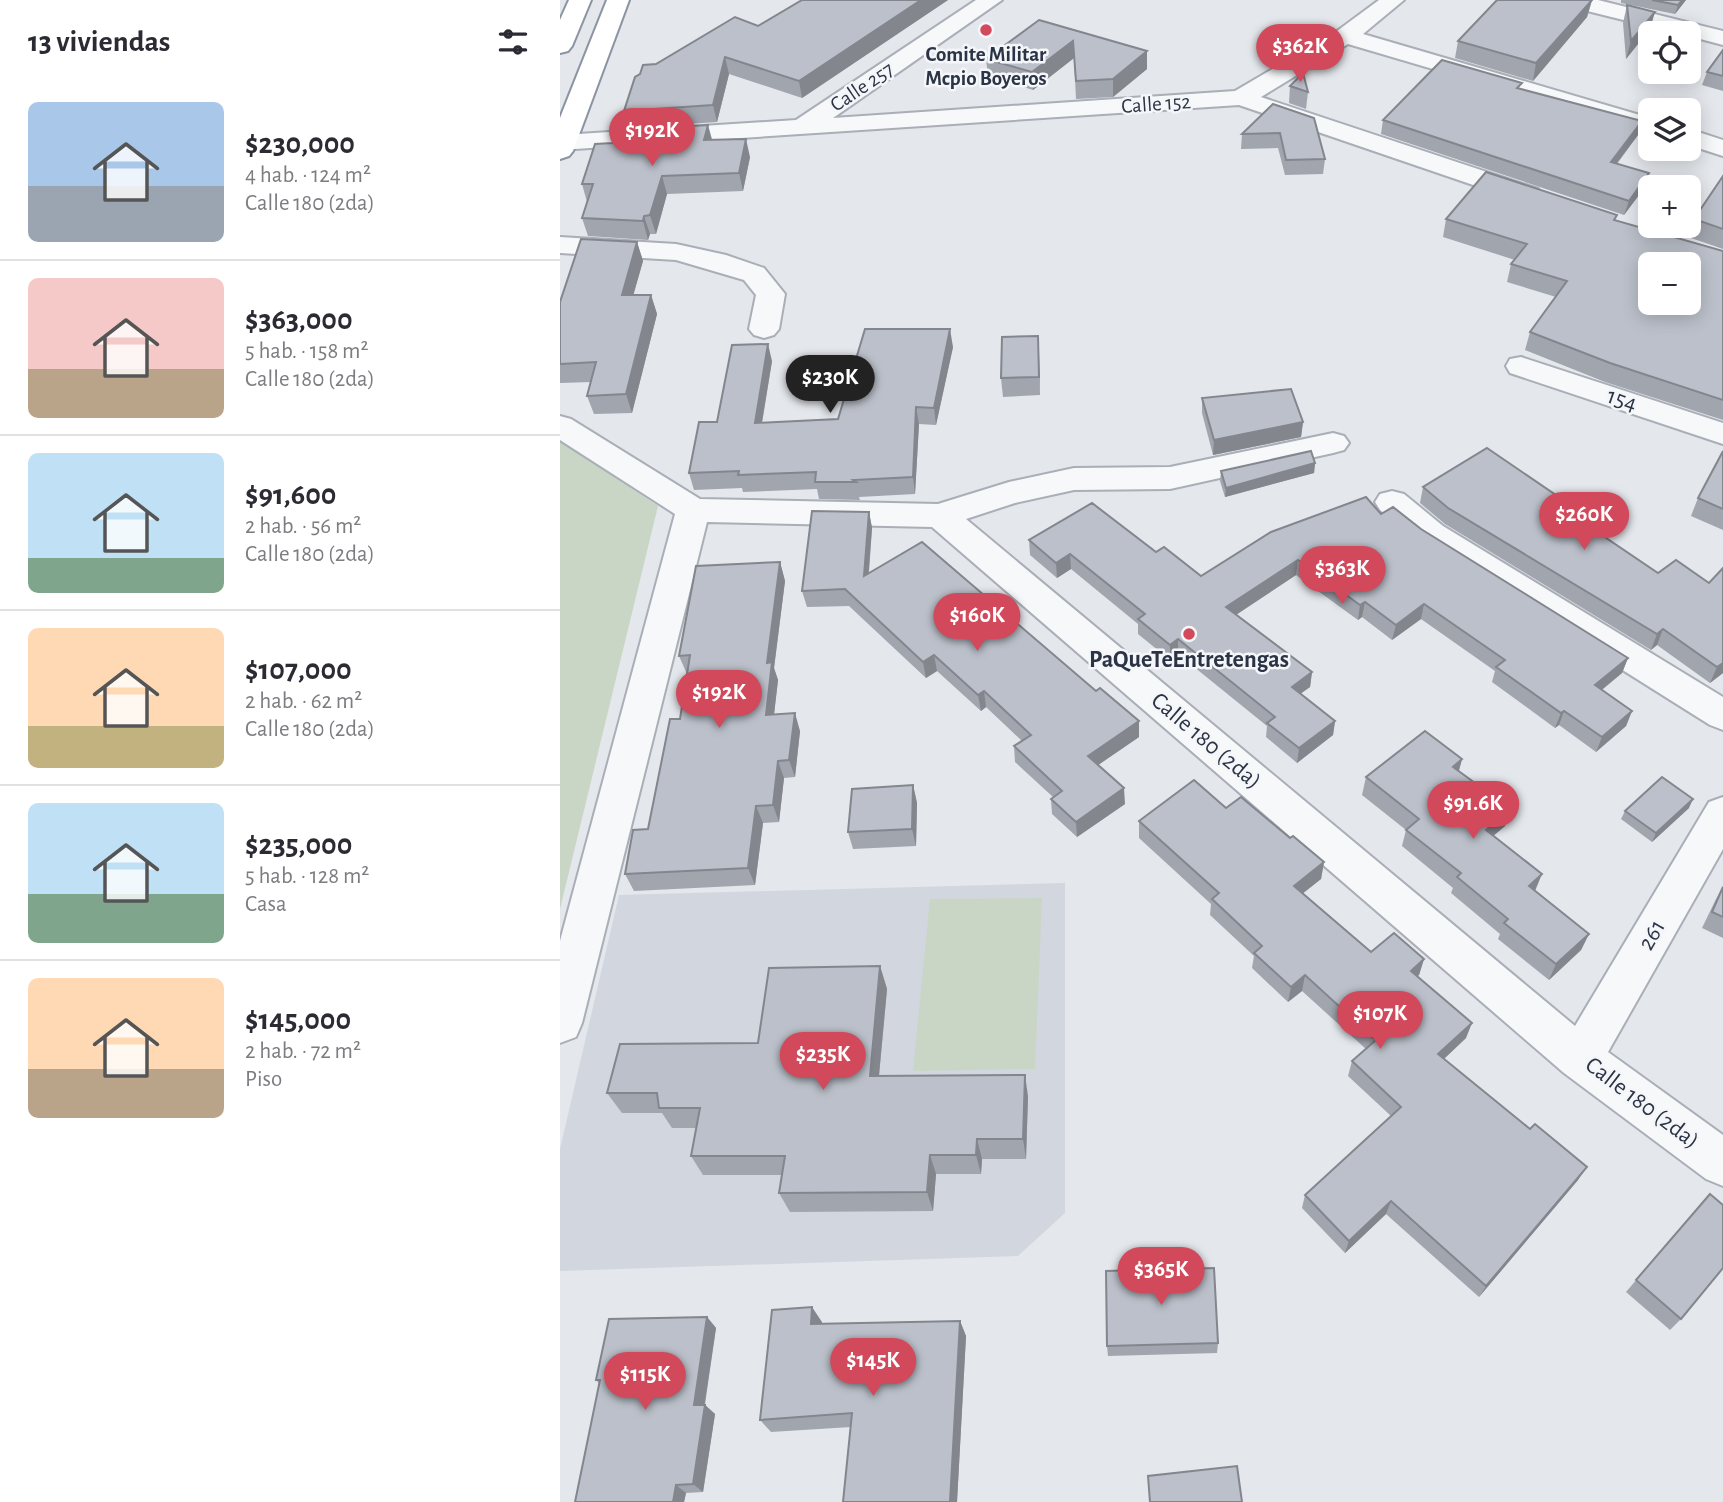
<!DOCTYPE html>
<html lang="es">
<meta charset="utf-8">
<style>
body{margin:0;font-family:"Alegreya Sans",sans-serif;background:#f7f7f7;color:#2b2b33;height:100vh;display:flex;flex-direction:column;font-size:26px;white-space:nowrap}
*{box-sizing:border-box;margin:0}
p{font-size:23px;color:#7c7c81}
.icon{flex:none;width:38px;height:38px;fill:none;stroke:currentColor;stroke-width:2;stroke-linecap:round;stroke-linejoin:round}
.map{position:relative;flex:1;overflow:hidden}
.side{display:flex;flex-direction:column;background:#fff;width:560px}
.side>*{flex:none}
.fabs{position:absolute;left:1078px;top:21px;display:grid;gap:14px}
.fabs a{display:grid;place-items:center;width:63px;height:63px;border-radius:10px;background:#fff;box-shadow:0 4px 18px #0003;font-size:35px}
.price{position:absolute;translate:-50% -60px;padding:0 16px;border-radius:24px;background:#d1495b;color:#fff;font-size:23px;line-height:46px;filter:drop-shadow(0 2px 4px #0008)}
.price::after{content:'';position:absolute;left:50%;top:42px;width:21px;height:16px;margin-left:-10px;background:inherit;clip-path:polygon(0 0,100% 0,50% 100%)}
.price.current{background:#222;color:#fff}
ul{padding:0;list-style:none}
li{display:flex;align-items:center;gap:21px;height:175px;padding:0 28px}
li+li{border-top:2px solid #e1e1e2}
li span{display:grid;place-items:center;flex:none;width:196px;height:140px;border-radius:10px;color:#555}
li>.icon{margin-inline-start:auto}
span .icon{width:84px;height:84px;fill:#fffc;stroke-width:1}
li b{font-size:30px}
h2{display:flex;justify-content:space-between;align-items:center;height:84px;padding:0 28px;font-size:30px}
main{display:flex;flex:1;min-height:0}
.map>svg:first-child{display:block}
</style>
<main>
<section class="side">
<h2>13 viviendas<svg class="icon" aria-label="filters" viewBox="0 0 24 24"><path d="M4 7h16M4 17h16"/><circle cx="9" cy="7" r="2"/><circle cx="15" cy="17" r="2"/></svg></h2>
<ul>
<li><span style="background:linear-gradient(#a9c7e8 60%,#9aa5b1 0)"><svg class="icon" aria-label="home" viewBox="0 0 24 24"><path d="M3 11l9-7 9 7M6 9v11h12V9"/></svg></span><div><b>$230,000</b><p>4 hab. · 124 m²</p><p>Calle 180 (2da)</p></div></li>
<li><span style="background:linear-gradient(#f6c9c9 65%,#b9a48a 0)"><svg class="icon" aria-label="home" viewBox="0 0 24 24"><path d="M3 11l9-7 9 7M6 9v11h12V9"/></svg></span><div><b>$363,000</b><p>5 hab. · 158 m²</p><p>Calle 180 (2da)</p></div></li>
<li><span style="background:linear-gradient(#bfe0f5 75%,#7fa58c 0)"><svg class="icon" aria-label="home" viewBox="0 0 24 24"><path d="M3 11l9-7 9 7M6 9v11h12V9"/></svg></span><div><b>$91,600</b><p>2 hab. · 56 m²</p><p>Calle 180 (2da)</p></div></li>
<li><span style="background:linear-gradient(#ffd9b3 70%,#c2b280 0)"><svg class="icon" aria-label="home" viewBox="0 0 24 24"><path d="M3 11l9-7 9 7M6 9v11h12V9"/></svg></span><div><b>$107,000</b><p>2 hab. · 62 m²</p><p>Calle 180 (2da)</p></div></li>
<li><span style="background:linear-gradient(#bfe0f5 65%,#7fa58c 0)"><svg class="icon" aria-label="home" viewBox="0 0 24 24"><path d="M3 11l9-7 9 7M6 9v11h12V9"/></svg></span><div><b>$235,000</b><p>5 hab. · 128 m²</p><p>Casa</p></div></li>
<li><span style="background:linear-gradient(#ffd9b3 65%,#b9a48a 0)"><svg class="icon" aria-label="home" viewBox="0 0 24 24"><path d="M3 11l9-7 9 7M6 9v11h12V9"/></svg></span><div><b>$145,000</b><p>2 hab. · 72 m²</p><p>Piso</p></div></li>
</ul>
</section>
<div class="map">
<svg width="1163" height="1502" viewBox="0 0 1163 1502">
<rect width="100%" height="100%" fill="#e4e7ec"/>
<polygon fill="#d2d6de" points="505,883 505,1213 458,1256 0,1271 0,1149 59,895"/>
<g fill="#c9d6c5">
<polygon points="0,441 98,506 0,909"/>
<polygon points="482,898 475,1069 353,1071 370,899"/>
</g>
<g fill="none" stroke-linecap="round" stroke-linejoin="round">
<defs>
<g id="minor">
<polygon points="416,0 442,0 273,118 675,91 777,31 819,0 844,0 803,34 1090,118 1090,133 788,44 701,97 978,189 982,195 978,201 969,203 960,201 679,105 0,150 0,136 3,135 236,120"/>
<polygon points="1000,0 1038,0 1163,31 1163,45 1129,36 1129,33 1116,33 1003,5"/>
<polygon points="1129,129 1163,140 1163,156 1129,145"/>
<polygon points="0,237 116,244 166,255 204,268 225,294 219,329 214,335 204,338 194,335 189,329 196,295 184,280 116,260 0,253"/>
<polygon points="961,357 1163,423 1163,444 950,373 946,366 950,359"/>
<polygon points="0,416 11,419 140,499 378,504 449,482 514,468 610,467 773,433 784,436 789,443 784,450 773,453 610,489 514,490 455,503 406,519 1015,1026 1149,802 1163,797 1163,849 1048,1052 1163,1135 1163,1186 1146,1179 1004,1073 372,527 147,522 22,1023 16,1037 0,1043 0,941 115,514 0,440"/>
<polygon points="832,491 844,494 883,526 1163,697 1163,730 1150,725 859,542 820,510 815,502 820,494"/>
</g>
<g id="highway">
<polygon points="9,0 31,0 12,46 8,51 0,53 0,20"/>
<polygon points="47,0 69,0 13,151 9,156 0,159 0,118"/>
</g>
</defs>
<use href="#minor" stroke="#a9aeb7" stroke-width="4"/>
<use href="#highway" stroke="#8b94a3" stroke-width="4"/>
<use href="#minor" fill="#f7f8fa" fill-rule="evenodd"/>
<use href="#highway" fill="#fff" fill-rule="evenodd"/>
</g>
<g fill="#a1a5ae">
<polygon points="242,0 388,0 242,98 169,74 157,122 69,128 64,111 96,64 198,26"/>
<polygon points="1032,0 1027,17 973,81 895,58 898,41"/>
<polygon points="1061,0 1126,0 1115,14 1061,3"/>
<polygon points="1067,5 1090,29 1066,59 1063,23"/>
<polygon points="479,20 587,69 553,97 516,99 514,58 473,90 428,76 426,59"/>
<polygon points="1163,50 1163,91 1142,85 1147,72"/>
<polygon points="730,86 748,92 746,109 729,103"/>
<polygon points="960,89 1078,135 1057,164 1085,187 1064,215 821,134 823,120"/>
<polygon points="713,104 765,159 763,174 725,175 718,148 681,149 682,134"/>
<polygon points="152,140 190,157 183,191 107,194 96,234 90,234 88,240 28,236 22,218 27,202 22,184"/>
<polygon points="1163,176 1163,249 1128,237 1134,219"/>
<polygon points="886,219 1055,220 1163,251 1163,420 1045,382 965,350 970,332 996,297 947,282 951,264 955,260 883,237"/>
<polygon points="77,242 83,261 73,295 91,295 97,314 72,413 34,414 27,396 31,382 0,383 0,302"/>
<polygon points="478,336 480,395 443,397 441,378"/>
<polygon points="393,347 376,425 359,424 355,494 299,497 300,500 259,499 257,489 183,492 182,488 134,490 129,473 157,422 212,361 202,423 278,419"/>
<polygon points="642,398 743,422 741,437 653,455 642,413"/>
<polygon points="1163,451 1163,530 1131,516 1138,498"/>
<polygon points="755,463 754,473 665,497 660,481 661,471"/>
<polygon points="863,487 1037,523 1034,530 1098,573 1149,583 1163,568 1163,673 1150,683 1097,645 1091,650 885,524 860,503"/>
<polygon points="309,512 312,528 309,573 536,691 579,721 579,737 538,765 565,804 517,837 492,814 491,799 493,797 455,762 454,746 462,741 426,707 421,711 377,671 366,678 289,606 247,607 242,591"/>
<polygon points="821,514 861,529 1068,658 1062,673 1042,690 1072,711 1066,726 1036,752 999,725 995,728 932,682 935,671 861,619 832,640 802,617 798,620 736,575 676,615 752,672 750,687 740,694 775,721 773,735 737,763 706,737 707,726 618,654 610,660 578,634 578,624 511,569 497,578 470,555 469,540 596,552 641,576"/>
<polygon points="220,562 225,581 214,668 218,680 214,714 240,731 235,777 224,778 219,822 203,823 195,885 74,891 65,874 88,829 120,719 127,674 119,656"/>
<polygon points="902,759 899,771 951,809 945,826 933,836 975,891 1029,934 1021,950 989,980 938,939 940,934 891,893 893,888 842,846 846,830 802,795 806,777"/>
<polygon points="353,785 357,803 356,846 293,849 288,832"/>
<polygon points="666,808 730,838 764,862 761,879 743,893 811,952 864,959 859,975 857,976 906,1038 884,1059 1018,1180 919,1297 826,1214 785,1253 742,1208 745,1195 831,1116 788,1076 792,1061 806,1049 742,991 728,1002 692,968 694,956 650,915 651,904 579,838 579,821"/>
<polygon points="1129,808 1092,842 1061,819 1065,811"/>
<polygon points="1163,886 1163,938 1142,928 1156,899"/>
<polygon points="320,966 327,989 319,1076 468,1096 466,1159 422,1159 421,1174 376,1174 373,1211 230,1212 219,1193 222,1175 143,1175 131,1156 136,1128 112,1128 102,1113 62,1113 47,1093 198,1043"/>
<polygon points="1150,1194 1121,1319 1110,1330 1066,1292"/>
<polygon points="147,1317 156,1328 145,1405 155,1414 143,1492 126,1493 124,1502 15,1502 39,1383 36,1380"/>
<polygon points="400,1321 406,1336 397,1502 283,1502 291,1427 211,1432 200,1420 262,1322 261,1324"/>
<polygon points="658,1343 657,1353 548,1356 547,1346"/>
</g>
<g fill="#83868d">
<polygon points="361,0 388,0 242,98 239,81"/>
<polygon points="1032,0 1027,17 973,81 976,63"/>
<polygon points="1122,0 1126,0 1115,14 1118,5"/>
<polygon points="1095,12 1090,29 1066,59 1071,41"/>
<polygon points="513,41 514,58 473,90 472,72"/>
<polygon points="587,51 587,69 553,97 553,79"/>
<polygon points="165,57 169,74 157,122 153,105"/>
<polygon points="1082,121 1078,135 1047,176 1051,162"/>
<polygon points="148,125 153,143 144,140"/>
<polygon points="186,139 190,157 183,191 179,173"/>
<polygon points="1089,173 1085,187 1064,215 1069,201"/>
<polygon points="102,176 107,194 96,234 90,215"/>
<polygon points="84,216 90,234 88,240 83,221"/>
<polygon points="77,242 83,261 68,314 62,295"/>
<polygon points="91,295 97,314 72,413 66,394"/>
<polygon points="390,329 393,347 376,425 374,408"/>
<polygon points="478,336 479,354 480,395 479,377"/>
<polygon points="208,344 212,361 199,440 195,423"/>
<polygon points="356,407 359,424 355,494 353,477"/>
<polygon points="743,422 741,437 653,455 654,440"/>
<polygon points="755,463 754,473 665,497 666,488"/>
<polygon points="309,512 312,528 307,592 304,576"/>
<polygon points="510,554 511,569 497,578 496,563"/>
<polygon points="738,560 736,575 665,622 666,607"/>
<polygon points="220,562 225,581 214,668 218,680 212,732 206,715 207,663"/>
<polygon points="805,602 802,617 798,620 800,605"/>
<polygon points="864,604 861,619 832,640 836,625"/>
<polygon points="1103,629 1097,645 1091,650 1097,634"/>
<polygon points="618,639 618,654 610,660 610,645"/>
<polygon points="374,655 377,671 366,678 363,662"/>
<polygon points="1068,658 1062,673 1029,700 1035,685"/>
<polygon points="1163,663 1163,673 1150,683 1157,667"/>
<polygon points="752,672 750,687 730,701 732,687"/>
<polygon points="424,691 426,707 421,711 418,695"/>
<polygon points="1004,711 999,725 995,728 1001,713"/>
<polygon points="1072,711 1066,726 1036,752 1042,737"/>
<polygon points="235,713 240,731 235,777 229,760"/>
<polygon points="579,721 579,737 528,772 528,756"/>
<polygon points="775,721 773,735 737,763 739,748"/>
<polygon points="902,759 897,777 893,767"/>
<polygon points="218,761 224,778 219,822 213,805"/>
<polygon points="353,785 357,803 356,846 352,829"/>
<polygon points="564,788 565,804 517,837 516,822"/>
<polygon points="1133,799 1129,808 1092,842 1096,833"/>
<polygon points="196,806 203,823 195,885 188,868"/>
<polygon points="951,809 945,826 920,847 926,830"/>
<polygon points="764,862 761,879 732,902 734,886"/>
<polygon points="982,874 975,891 969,886"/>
<polygon points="1029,934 1021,950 989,980 996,964"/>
<polygon points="864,959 859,975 846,986 851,971"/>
<polygon points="320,966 327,989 317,1096 310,1076"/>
<polygon points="745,975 742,991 728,1002 731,987"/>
<polygon points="912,1023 906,1038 873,1069 878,1054"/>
<polygon points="465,1075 468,1096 466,1159 463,1139"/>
<polygon points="417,1139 422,1159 421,1174 416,1155"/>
<polygon points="370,1155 376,1174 373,1211 367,1192"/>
<polygon points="1027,1167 1018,1180 919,1297 926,1286"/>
<polygon points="831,1201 826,1214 785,1253 789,1241"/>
<polygon points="252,1307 262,1322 260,1339 251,1324"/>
<polygon points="147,1317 156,1328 143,1414 134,1405"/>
<polygon points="400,1321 406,1336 397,1502 390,1502"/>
<polygon points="145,1405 155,1414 143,1492 133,1484"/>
<polygon points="116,1485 126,1493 124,1502 113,1502"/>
</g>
<g fill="#bbc0ca" stroke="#83868d" stroke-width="2" fill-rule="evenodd">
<polygon points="242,0 361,0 239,81 165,57 153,105 64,111 75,77 80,74 83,65 96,64 175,17 198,26"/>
<polygon points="937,0 1032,0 976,63 898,41"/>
<polygon points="1092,0 1122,0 1118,5"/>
<polygon points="1067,5 1095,12 1071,41"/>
<polygon points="479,20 587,51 553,79 516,81 513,41 472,72 426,59"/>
<polygon points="1163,50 1163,76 1147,72"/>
<polygon points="882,60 962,83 957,88 1082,121 1051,162 1089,173 1069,201 823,120"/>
<polygon points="743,73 748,92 730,86"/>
<polygon points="713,104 754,118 765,159 726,160 720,133 682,134"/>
<polygon points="148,125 144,140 186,139 179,173 102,176 90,215 84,216 83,221 22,218 33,184 22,184 35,144 53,143 57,131"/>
<path d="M926,172L1057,215L1054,220L1163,251V400L1050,363L970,332L1007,281L951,264L967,244L886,219ZM1090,264H1129V303H1090Z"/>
<polygon points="1163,176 1163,229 1134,219"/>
<polygon points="21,239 77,242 62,295 91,295 66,394 27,396 36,362 0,364 0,302"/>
<polygon points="305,329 390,329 374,408 356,407 353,477 293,480 296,482 255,482 256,472 178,475 179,471 129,473 139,422 157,422 172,345 208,344 195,423 278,419"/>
<polygon points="478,336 479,377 441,378 442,337"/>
<polygon points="731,389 743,422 654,440 642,398"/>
<polygon points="927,448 1037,523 1030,527 1098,573 1116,560 1149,583 1163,568 1163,663 1157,667 1103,629 1097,634 888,508 863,487"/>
<polygon points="751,451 755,463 666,488 661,471"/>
<polygon points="1163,451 1163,509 1138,498"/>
<polygon points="806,497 821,514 833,507 861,529 1068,658 1035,685 1072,711 1042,737 1004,711 1001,713 936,667 945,660 864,604 836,625 805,602 800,605 738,560 666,607 752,672 732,687 775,721 739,748 707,723 715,717 618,639 610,645 578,619 585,614 510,554 496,563 469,540 532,503 596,552 604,547 641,576 711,532"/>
<polygon points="252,511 309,512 304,576 362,542 536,691 540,688 579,721 528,756 564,788 516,822 491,799 502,791 454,746 471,735 424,691 418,695 374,655 363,662 285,589 242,591"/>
<polygon points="220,562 207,663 212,662 206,715 235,713 229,760 218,761 213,805 196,806 188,868 65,874 73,830 88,829 110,719 120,719 130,655 119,656 136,566"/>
<polygon points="865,731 902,759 893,767 951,809 926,830 982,874 969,886 1029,934 996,964 944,923 948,919 897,877 901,873 846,830 859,819 806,777"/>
<polygon points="1102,777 1133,799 1096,833 1065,811"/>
<polygon points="634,780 666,808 681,797 730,838 733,836 764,862 734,886 811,952 834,933 864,959 851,971 912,1023 878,1054 970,1129 975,1124 1027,1167 926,1286 831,1201 789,1241 745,1195 841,1107 792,1061 816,1040 745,975 731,987 694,953 702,946 652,899 659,893 579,821"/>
<polygon points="353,785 352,829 288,832 292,789"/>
<polygon points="1163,887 1163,917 1152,912"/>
<polygon points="320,966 310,1076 465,1075 463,1139 417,1139 416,1155 370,1155 367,1192 219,1193 225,1156 131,1156 140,1108 99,1108 97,1093 47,1093 60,1044 198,1043 209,968"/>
<polygon points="1150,1194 1163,1205 1163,1268 1121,1319 1076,1280"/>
<polygon points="654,1268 658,1343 547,1346 546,1271"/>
<polygon points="252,1307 251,1324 400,1321 390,1502 283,1502 292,1413 200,1420 212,1310"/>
<polygon points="147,1317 134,1405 145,1405 133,1484 116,1485 113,1502 15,1502 40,1380 36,1380 49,1319"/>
<polygon points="677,1466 682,1502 590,1502 588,1476"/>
</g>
<g fill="#d1495b" stroke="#f4f6f9" stroke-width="2.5">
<circle cx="426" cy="30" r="7"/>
<circle cx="629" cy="634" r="7"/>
</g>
<g text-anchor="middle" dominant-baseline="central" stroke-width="5" stroke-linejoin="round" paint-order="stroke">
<g font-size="21" font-weight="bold" fill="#2b3445" stroke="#f4f6f9">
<text x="426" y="54">Comite Militar<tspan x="426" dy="24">Mcpio Boyeros</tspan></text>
</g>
<g font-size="21" fill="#2b3445" stroke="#f4f6f9">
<text transform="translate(302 87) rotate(-34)">Calle 257</text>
<text transform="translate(596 104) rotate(-4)">Calle 152</text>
</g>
<g font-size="24" fill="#2b3445" stroke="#f4f6f9">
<text transform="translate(1062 400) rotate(19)">154</text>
<text transform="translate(646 741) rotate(40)">Calle 180 (2da)</text>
<text transform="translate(1092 935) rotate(-60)">261</text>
<text transform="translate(1082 1103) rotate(37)">Calle 180 (2da)</text>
</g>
<g font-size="24" font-weight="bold" fill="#2b3445" stroke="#f4f6f9">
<text x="629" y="660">PaQueTeEntretengas</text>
</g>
</g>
</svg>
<div class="fabs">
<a><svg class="icon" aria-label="locate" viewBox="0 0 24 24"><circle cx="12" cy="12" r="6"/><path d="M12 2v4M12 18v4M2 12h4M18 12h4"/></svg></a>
<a><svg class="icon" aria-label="layers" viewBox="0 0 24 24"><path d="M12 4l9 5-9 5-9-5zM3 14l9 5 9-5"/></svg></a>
<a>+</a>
<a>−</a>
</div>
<b class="price" style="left:740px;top:84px">$362K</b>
<b class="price" style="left:92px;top:168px">$192K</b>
<b class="price current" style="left:270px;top:415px">$230K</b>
<b class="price" style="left:1024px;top:552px">$260K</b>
<b class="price" style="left:782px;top:606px">$363K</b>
<b class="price" style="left:417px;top:653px">$160K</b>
<b class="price" style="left:159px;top:730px">$192K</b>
<b class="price" style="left:913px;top:841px">$91.6K</b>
<b class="price" style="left:820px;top:1051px">$107K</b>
<b class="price" style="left:263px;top:1092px">$235K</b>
<b class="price" style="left:601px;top:1307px">$365K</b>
<b class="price" style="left:313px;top:1398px">$145K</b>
<b class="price" style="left:85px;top:1412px">$115K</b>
</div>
</main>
